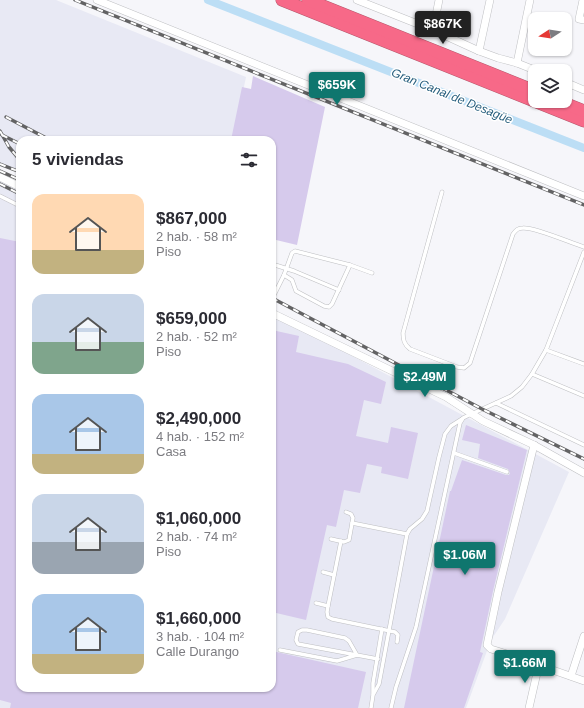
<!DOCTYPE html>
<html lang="es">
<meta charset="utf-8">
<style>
body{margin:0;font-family:Arial,sans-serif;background:#f7f7f7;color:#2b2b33;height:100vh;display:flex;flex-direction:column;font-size:15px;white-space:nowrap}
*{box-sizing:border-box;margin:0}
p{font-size:13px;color:#7c7c81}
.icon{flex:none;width:22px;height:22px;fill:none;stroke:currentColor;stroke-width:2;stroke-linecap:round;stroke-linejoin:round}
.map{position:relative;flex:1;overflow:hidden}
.sheet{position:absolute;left:16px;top:136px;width:260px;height:556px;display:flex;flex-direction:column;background:#fff;border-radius:12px;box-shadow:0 1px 3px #0004}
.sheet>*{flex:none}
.needle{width:26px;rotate:258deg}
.fabs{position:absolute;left:528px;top:12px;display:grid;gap:8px}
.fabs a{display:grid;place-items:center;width:44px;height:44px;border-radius:8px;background:#fff;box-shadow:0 1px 3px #0004;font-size:20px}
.price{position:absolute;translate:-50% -34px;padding:0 9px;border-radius:4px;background:#0f766e;color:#fff;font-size:13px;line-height:26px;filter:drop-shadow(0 1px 2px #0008)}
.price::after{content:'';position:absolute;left:50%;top:24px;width:12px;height:9px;margin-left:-6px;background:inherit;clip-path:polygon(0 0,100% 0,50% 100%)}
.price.on{background:#222;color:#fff}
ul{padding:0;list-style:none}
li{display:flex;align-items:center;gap:12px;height:100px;padding:0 16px}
li span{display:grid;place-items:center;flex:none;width:112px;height:80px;border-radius:12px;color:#555}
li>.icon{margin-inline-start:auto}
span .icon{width:48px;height:48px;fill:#fffc;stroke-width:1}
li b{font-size:17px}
h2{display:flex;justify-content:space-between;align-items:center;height:48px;padding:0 16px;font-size:17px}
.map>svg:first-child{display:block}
</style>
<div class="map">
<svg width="584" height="708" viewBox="0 0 584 708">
<rect width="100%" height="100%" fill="#f6f6fa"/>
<g fill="#e8e9f4">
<polygon points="0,0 56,0 246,77 233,140 20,140 20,172 0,163"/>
<polygon points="0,180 20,189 20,688 272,688 272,313 569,472 505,619 491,640 466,708 0,708"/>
</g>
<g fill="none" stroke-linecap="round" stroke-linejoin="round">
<polyline stroke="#bcdef5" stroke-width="8" points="208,0 584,148"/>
</g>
<g fill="#d6caec">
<polygon points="253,76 325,107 297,245 272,239 272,140 231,140 242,87 251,89"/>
<polygon points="0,238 20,242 20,688 272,688 272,651 366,672 358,708 10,708 11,703 0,700"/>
<polygon points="272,330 299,336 296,352 348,364 386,382 381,404 364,400 356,436 388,443 391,427 418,433 408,479 381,473 382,467 367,464 360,493 344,490 336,527 327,525 306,620 272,612"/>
<polygon points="466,425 527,450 493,591 480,652 483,653 464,708 404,708 450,491 451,491 462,460 506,475 509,475 510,473 508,469 478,458 480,444 462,440"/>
</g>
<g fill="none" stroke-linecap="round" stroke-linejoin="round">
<defs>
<g id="lane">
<path d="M442,192L403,333C403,340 404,344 410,349L457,367L464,368L470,363L513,234C516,230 518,228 523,228C535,227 571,243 584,247"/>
<polyline points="0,196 20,206"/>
<polyline points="272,264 294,271 339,290"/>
<polyline points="284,275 292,280 296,291 324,306 329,307 332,304 350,265"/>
<polyline points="272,299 284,275 292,253 295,251 350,265 372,273"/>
<polyline points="546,350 584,364"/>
<polyline points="532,374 584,396"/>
<polyline points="496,403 584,445"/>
<polyline points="454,453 507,472"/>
<polyline points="352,523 407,534"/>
<polyline points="331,539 344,542 349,540 353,518 351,514 346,512"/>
<polyline points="341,541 328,606 327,612 328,617 332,619 395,632 398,635 397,642"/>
<polyline points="323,572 334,575"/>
<polyline points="316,603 328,606"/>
<polyline points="280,650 337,661 357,655 349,641 345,638 307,630 302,630 298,632 296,640 298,644 378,659"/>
<polyline points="373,694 373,683 382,629"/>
<polyline points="371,708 373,695 379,684 407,534 410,529 422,519 427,511 439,457 445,434 451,426 462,419"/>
<polyline points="391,708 396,687 416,627 460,423 463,418 467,416 511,396 522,387 532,374 546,350 584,252"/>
</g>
<g id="street">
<polyline points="97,0 584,196"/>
<polyline points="357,0 433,30 479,51 498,58 517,63 537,71"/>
<polyline points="583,0 579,19 584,20"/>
<polyline points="433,30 439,0"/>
<polyline points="479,51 490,0"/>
<polyline points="517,63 530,0"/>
<polyline points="565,82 584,90"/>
<polyline points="0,177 20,187"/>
<polyline points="272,313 446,397 483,421 534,445 584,473"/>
<polyline points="534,445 498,592 487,645 491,649 507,654 584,681"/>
<polyline points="571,676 584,636"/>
<polyline points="529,708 539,664"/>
</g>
<g id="highway">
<polyline points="282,0 584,121"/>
<polyline points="308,0 535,91"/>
<polyline points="559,101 584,111"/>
</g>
</defs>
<use href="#lane" stroke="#bebfc2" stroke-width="4.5"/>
<use href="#street" stroke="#bebfc2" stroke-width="8"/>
<use href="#highway" stroke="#b3576b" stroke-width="13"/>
<use href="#lane" stroke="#fff" stroke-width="3.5"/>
<use href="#street" stroke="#fff" stroke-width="7"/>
<use href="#highway" stroke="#f76988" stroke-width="12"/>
<defs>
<g id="rail">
<polyline points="75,0 584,205"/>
<polyline points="6,117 50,140"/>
<polyline points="0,131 9,147 20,160"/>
<polyline points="2,135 20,144"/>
<polyline points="0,164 20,172"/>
<polyline points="0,171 20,180"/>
<polyline points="0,184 20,194"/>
<polyline points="272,298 482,409 584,459"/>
</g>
</defs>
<use href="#rail" stroke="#636364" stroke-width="3.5"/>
<use href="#rail" stroke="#fff" stroke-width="2" stroke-dasharray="6" stroke-linecap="butt"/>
</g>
<g text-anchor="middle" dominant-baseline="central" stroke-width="3" stroke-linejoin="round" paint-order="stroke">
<g font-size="12" font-style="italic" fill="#265e7d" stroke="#fff">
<text transform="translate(452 96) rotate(22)">Gran Canal de Desagüe</text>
</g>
</g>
</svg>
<div class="fabs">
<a><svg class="needle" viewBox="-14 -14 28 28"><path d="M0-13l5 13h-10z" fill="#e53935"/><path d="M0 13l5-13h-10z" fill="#7c7c81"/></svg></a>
<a><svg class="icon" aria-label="layers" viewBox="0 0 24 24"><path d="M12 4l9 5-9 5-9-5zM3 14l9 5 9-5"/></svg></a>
</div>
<b class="price on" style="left:443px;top:45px">$867K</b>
<b class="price" style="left:337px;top:106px">$659K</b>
<b class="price" style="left:425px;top:398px">$2.49M</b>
<b class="price" style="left:465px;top:576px">$1.06M</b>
<b class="price" style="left:525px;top:684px">$1.66M</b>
<section class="sheet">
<h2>5 viviendas<svg class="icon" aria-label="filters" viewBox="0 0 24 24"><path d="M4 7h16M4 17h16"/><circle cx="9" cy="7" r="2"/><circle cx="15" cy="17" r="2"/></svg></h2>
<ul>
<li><span style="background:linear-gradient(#ffd9b3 70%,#c2b280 0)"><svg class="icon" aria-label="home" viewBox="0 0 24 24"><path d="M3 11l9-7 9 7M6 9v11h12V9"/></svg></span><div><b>$867,000</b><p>2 hab. · 58 m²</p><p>Piso</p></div></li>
<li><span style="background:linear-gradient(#c9d6e8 60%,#7fa58c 0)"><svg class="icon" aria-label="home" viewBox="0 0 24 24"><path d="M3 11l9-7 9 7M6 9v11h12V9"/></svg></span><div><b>$659,000</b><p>2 hab. · 52 m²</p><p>Piso</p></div></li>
<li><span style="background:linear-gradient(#a9c7e8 75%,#c2b280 0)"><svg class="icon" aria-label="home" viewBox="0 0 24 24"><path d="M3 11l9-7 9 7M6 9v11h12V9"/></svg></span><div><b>$2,490,000</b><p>4 hab. · 152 m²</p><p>Casa</p></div></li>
<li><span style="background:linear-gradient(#c9d6e8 60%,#9aa5b1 0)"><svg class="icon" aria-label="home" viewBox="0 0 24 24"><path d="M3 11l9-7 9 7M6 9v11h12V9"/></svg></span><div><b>$1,060,000</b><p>2 hab. · 74 m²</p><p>Piso</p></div></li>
<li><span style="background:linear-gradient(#a9c7e8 75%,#c2b280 0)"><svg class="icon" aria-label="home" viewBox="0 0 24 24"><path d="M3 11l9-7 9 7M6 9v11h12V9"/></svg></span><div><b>$1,660,000</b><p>3 hab. · 104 m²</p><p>Calle Durango</p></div></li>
</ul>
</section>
</div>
